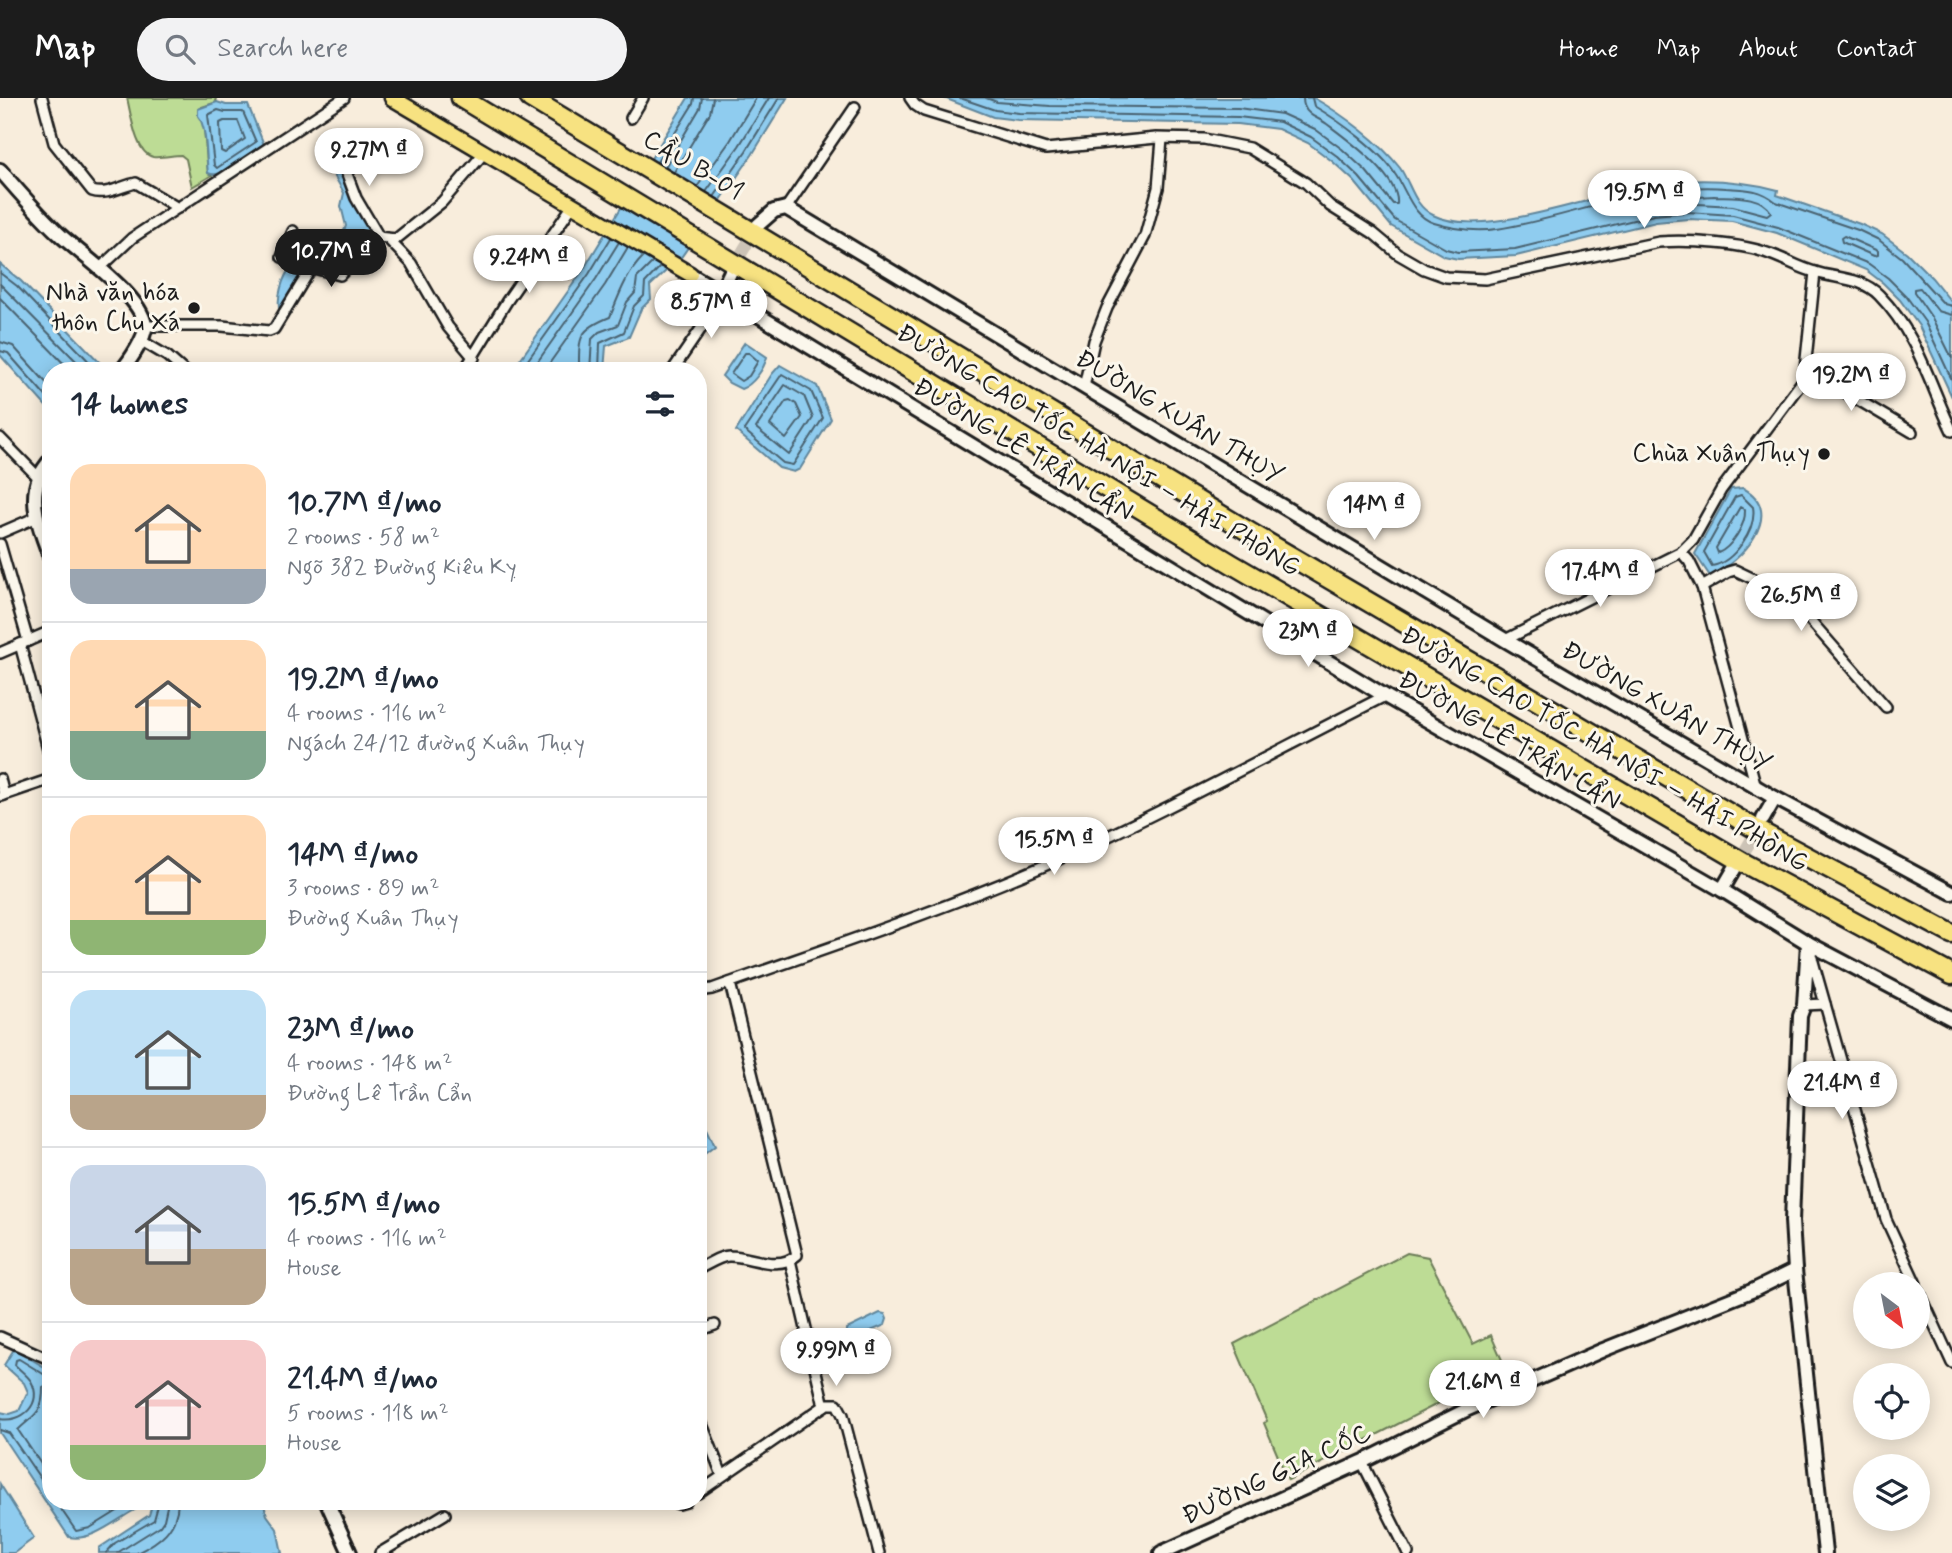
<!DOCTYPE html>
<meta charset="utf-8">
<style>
body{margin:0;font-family:Mynerve,sans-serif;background:#f2f2f3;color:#1f2937;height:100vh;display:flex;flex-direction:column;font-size:26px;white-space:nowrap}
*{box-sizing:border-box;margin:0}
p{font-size:23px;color:#747a83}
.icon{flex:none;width:38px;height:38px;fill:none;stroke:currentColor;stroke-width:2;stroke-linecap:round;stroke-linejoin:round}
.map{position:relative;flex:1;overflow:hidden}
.details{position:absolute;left:42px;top:264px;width:665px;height:1148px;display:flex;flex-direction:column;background:#fff;border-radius:28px;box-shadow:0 4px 18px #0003}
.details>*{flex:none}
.needle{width:46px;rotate:148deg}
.buttons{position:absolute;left:1853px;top:1174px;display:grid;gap:14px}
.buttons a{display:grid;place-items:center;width:77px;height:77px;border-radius:50%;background:#fff;box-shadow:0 4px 18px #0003;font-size:35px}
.price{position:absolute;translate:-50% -60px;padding:0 16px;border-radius:24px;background:#fff;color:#222;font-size:23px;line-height:46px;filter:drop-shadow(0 2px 4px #0008)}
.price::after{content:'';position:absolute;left:50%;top:42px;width:21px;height:16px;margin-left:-10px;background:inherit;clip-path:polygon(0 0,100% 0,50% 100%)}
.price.on{background:#1c1c1c;color:#fff}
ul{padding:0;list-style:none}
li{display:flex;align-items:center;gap:21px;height:175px;padding:0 28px}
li+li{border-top:2px solid #e0e1e3}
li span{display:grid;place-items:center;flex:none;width:196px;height:140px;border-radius:21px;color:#555}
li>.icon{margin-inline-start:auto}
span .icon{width:84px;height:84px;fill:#fffc;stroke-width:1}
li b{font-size:30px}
h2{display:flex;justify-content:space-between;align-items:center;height:84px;padding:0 28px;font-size:30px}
header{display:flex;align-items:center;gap:42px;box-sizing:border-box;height:98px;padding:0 35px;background:#1c1c1c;color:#fff}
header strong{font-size:33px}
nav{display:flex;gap:38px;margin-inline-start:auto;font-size:24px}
.search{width:490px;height:63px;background:#f2f2f3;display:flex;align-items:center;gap:18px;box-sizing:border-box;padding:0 24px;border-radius:38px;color:#747a83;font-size:26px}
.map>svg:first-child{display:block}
</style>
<header>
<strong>Map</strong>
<div class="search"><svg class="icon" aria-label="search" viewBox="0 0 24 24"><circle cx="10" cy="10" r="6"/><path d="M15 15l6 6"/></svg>Search here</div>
<nav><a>Home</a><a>Map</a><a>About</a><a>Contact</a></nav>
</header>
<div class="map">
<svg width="1952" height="1455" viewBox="0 0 1952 1455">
<rect width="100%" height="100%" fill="#f8eddc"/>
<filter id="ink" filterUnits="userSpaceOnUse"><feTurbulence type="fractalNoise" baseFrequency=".0143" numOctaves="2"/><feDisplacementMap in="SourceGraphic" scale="14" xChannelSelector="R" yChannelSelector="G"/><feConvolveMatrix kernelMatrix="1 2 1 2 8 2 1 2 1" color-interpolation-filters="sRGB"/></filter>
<g filter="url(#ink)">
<g fill="#bddc95" stroke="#6c7c58" stroke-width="2">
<path d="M127,0H215L217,4L202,9L208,75L212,77L192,89L186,61L181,57C173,57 162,60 153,59C135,55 131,15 127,0Z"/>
<polygon points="1407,1155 1428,1159 1473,1246 1491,1237 1506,1271 1288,1382 1264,1325 1267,1323 1234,1246"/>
</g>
<g fill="#8fccef" stroke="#61869b" stroke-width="2">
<polygon points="688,0 787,0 752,57 682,158 650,188 651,201 641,211 629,239 606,248 604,273 512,273 583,172"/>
<path d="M944,0H1314C1342,16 1380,44 1400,70C1411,86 1414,108 1433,117C1483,143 1604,93 1662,85C1701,80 1740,82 1778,92L1777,97L1860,126L1882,136L1907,155L1932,180L1952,205V299L1919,228L1900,202L1883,185L1866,172L1777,135L1732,123L1688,121L1656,124L1516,158L1458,161L1444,158L1391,128L1354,83L1332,63L1308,45L1278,31L1238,26L1018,22L993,19Z"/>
<path d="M217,4L226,7H248L265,49C250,58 225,82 208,75C206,60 207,28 198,18V11Z"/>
<polygon points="336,56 360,117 370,129 362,138 368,143 339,175 296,160 298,147 313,146 333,150 340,142 346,128 341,108 344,95 326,63 328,58"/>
<polygon points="0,166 21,183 108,273 51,273 51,314 0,257"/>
<path d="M292,168L307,174L280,215C276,201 282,179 292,168Z"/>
<path d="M745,244L767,259C764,271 753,287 741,291L729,285L722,278Z"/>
<polygon points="780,267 817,288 831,321 800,371 794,374 779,370 736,333 772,276"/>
<path d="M1743,390C1788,414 1740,466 1710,478L1695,456L1731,391Z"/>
<polygon points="698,1011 715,1048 698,1061"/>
<polygon points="880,1215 885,1216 887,1221 885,1227 852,1241 846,1237 847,1231"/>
<path d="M14,1251L51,1273V1404H139V1409L133,1413C115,1423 91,1444 69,1439L0,1335V1314L10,1316L19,1313L28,1294L24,1285L4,1267Z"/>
<polygon points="0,1386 34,1440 14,1455 0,1455"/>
<polygon points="153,1404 263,1404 267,1417 277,1431 282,1455 99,1455 99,1450 149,1417"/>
</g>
<polygon fill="#f8eddc" points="643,68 717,113 697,142 624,98"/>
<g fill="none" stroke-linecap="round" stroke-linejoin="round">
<g stroke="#4a6270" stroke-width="2">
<polyline points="960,0 995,12 1019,15 1238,19 1280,24 1311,39 1337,58 1359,79 1395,122 1446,151 1458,154 1515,151 1654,117 1687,114 1733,117 1778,129 1869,166 1888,180 1906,198 1925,224 1952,282"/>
<path d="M986,0L997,4L1050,8L1238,10L1282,16L1315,31L1342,51L1366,73L1393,106H1397C1400,79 1348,42 1327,26C1322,22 1314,20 1309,15C1304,11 1303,6 1303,0"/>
<path d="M1312,0L1314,8C1338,22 1381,53 1395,76C1407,93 1412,118 1434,125C1454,131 1477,134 1497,131C1575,119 1644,84 1726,90C1746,91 1760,91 1776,104L1858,132L1879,142L1902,160L1944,206L1952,208"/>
<polygon points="218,12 225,14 243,14 256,44 217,70 214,67 208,17"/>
<polygon points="224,23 238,23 245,41 225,55 221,53 220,25"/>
<polyline points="657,64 693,6 694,0"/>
<polyline points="665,69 700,10 702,0"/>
<polyline points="674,74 710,15 713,0"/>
<polyline points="697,89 730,43 756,0"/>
<polyline points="706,94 739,48 769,0"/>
<path d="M1714,98C1733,99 1760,96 1771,114L1767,117L1733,108L1698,106L1695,103L1698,99Z"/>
<polyline points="714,99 746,53 779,0"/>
<path d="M350,138L355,139L357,146L338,167L322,163L323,157C338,158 343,150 350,138Z"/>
<polygon points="1844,138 1878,153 1878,157 1874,158 1842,144 1841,140"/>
<polyline points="0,175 17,188 98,273"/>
<polyline points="0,186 86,273"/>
<polyline points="0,200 71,273"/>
<polyline points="1952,217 1938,213 1920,190 1914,191 1914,194 1932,220 1952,260"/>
<polyline points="0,244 13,248 51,290"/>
<polyline points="0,253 8,255 51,304"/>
<polygon points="745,255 749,255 758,263 749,278 741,283 731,276"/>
<polyline points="520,273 589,176 611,140"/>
<polyline points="531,273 596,181 619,144"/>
<polyline points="544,273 605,187 628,149"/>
<path d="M579,273C579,240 577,232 610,219C619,197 626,176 643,159"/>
<polyline points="590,273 592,241 599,234 618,227 627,204 635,195 637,180 653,164"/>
<polyline points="599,273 600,245 624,234 634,208 644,198 645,185 660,169"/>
<polygon points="782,276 811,293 823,320 793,367 783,365 744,332"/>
<polygon points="785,287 804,298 813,320 789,357 756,330"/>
<polygon points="790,302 796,306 802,319 786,341 770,327 786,303"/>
<path d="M1741,397L1753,409C1757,431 1734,464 1712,468L1704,454L1735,399Z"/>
<path d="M1740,409L1745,412C1746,427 1731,450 1718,455L1716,450Z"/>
<path d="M51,1287L43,1289C43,1317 34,1316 18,1332L51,1381"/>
<path d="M0,1321C22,1325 44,1306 31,1283C27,1277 20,1272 15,1267L16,1262L19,1261L45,1277L51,1278"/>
<polyline points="0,1332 9,1335 51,1396"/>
<polyline points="56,1404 76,1433 90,1430 132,1404"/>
<polyline points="106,1455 115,1445 154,1422 159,1404"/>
<polyline points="117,1455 160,1428 164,1422 168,1404"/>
<path d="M137,1455C160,1443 177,1431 178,1404"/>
</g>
<g stroke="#ccc3b6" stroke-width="12" stroke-dasharray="12 6" stroke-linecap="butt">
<polyline points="732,171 756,131"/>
<polyline points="1736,768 1760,727"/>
</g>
<defs>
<g id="minor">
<path d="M42,0L54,45L92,93C106,98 122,88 136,85L178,110"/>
<path d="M910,0L915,7L924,13L1046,51L1156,40L1204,41L1249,50L1306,85L1330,108L1373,135L1398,156L1424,171L1446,179L1485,181L1659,144C1689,142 1742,145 1770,156C1785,161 1799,170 1815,174C1837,181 1861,179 1879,197C1918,237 1929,285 1952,333"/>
<polyline points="631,20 643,0"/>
<polyline points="338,52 356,100 379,139"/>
<polyline points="786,110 855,9"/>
<polyline points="293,133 282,159 312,171"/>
<polyline points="389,142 411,165 448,229 474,260"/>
<polyline points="99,171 132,140 344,0"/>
<polyline points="146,228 222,228 269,233 274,231 310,172 314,170 340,177 377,139 396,141 442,104 484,55"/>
<polyline points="140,242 167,258 184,273"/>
<polyline points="1806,271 1912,334"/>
<polyline points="464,273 507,203 573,107"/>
<polyline points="672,273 713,213 720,196"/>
<polyline points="1084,289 1094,243 1107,210 1145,138 1158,90 1162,41"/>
<polyline points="0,340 39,380"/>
<polyline points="0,435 37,419"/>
<polyline points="0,446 28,543"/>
<polyline points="1702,489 1728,474 1735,472 1789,498 1886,609"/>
<polyline points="1505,542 1681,454"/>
<polyline points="20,546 51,662"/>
<polyline points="0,555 51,533"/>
<polyline points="0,681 4,697 2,698"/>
<polyline points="1756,689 1702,489 1689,463 1681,454 1693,442 1721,392 1804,281 1815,174"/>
<polyline points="4,697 51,681"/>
<polyline points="1810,853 1886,1121 1916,1186"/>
<path d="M698,893L712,891C821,852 932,816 1039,770C1157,718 1270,656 1385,598"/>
<polyline points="1804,907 1825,906"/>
<polyline points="790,1162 824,1308"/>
<path d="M698,1171C707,1167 721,1157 730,1158C751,1158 778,1174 797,1157L730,885"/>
<polyline points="1918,1191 1952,1265"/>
<polyline points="698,1233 715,1227"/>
<polyline points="0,1239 51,1262"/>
<polyline points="698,1316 722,1377"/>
<polyline points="1362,1364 1408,1455"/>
<polyline points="698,1395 827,1306 837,1306 843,1317 879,1455"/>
<polyline points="673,1404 679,1406 686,1404"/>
<polyline points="380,1455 445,1416"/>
</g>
<g id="tertiary">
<polyline points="1808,845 1804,907 1800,918 1792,1123 1795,1172 1825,1455"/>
<polyline points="1161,1455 1362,1364 1468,1311 1603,1252 1754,1192 1795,1172"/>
</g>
<g id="secondary">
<path d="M0,72C18,93 37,115 58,135C81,157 140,196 145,227C147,238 129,264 121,273"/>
<polyline points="758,127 774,113 786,110 1505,542 1775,700 1952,795"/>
<polyline points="690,176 1385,598 1722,792 1808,845 1952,921"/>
<polyline points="720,196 732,171"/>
<path d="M51,361C47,367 41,373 39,380C28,406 42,436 51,461"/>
<polyline points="1763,721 1775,700"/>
<polyline points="1722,792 1736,768"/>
<polyline points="327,1404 350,1455"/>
</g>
<polyline id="primary" points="392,0 690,176"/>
<g id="motorway">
<polyline points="461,0 1232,466 1744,765 1952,877"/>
<polyline points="530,0 1251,435 1761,734 1952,836"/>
</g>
</defs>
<use href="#minor" stroke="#1c1c1c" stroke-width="14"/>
<use href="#tertiary" stroke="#1c1c1c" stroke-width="18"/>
<use href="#secondary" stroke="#1c1c1c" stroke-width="18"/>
<use href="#primary" stroke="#1c1c1c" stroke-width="19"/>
<use href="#motorway" stroke="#1c1c1c" stroke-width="23"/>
<use href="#minor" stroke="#fbf7ec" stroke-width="9"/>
<use href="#tertiary" stroke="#fbf7ec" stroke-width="12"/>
<use href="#secondary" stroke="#fbf7ec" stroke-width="12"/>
<use href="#primary" stroke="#f7e281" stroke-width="14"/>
<use href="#motorway" stroke="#f7e281" stroke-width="18"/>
</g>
</g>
<g fill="#1c1c1c" stroke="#fbf7ec" stroke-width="2.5">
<circle cx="194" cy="210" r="7"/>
<circle cx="1824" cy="356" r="7"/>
</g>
<g text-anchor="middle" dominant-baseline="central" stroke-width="6" stroke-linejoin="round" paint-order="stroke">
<g font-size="26" fill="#1c1c1c" stroke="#fbf7ec">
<text transform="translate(693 68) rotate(31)">CẦU B-01</text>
<text transform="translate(1179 320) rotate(31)">ĐƯỜNG XUÂN THỤY</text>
<text transform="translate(1023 352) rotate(31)">ĐƯỜNG LÊ TRẦN CẨN</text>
<text transform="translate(1098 353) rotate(31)">ĐƯỜNG CAO TỐC HÀ NỘI – HẢI PHÒNG</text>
<text transform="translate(1666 610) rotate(30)">ĐƯỜNG XUÂN THỤY</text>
<text transform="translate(1509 643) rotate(30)">ĐƯỜNG LÊ TRẦN CẨN</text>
<text transform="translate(1604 652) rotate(30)">ĐƯỜNG CAO TỐC HÀ NỘI – HẢI PHÒNG</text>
<text transform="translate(1277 1377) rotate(-25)">ĐƯỜNG GIA CỐC</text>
</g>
<g font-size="26" fill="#1c1c1c" stroke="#fbf7ec" text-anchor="end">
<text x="180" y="195">Nhà văn hóa<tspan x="180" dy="30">thôn Chu Xá</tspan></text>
<text x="1810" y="356">Chùa Xuân Thụy</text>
</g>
</g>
</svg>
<div class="buttons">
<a><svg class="needle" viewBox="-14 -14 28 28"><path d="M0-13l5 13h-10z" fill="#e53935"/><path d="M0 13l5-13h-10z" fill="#747a83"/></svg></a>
<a><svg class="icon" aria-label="locate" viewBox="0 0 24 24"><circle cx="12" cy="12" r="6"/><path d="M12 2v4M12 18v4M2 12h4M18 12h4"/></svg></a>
<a><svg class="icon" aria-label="layers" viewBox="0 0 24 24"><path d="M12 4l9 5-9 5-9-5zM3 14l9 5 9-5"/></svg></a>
</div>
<b class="price" style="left:369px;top:90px">9.27M ₫</b>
<b class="price" style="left:1644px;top:132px">19.5M ₫</b>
<b class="price on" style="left:331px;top:191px">10.7M ₫</b>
<b class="price" style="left:529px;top:197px">9.24M ₫</b>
<b class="price" style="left:711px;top:242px">8.57M ₫</b>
<b class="price" style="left:1851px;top:315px">19.2M ₫</b>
<b class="price" style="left:1374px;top:444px">14M ₫</b>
<b class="price" style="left:1600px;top:511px">17.4M ₫</b>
<b class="price" style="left:1801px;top:535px">26.5M ₫</b>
<b class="price" style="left:1308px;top:571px">23M ₫</b>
<b class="price" style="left:1054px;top:779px">15.5M ₫</b>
<b class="price" style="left:1842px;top:1023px">21.4M ₫</b>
<b class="price" style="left:836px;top:1290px">9.99M ₫</b>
<b class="price" style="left:1483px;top:1322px">21.6M ₫</b>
<section class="details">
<h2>14 homes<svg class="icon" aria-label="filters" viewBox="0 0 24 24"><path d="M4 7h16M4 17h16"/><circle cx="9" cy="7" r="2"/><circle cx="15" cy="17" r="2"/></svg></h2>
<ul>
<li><span style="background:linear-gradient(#ffd9b3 75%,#9aa5b1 0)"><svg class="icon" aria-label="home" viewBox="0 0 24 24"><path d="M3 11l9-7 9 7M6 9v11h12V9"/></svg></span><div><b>10.7M ₫/mo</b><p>2 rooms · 58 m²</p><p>Ngõ 382 Đường Kiêu Kỵ</p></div></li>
<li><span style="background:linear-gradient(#ffd9b3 65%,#7fa58c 0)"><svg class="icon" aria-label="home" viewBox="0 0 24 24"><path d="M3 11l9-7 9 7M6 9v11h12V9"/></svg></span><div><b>19.2M ₫/mo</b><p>4 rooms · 116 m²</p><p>Ngách 24/12 đường Xuân Thụy</p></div></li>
<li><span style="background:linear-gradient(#ffd9b3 75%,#8fb573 0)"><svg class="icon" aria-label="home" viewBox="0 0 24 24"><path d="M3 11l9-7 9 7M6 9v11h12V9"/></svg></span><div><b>14M ₫/mo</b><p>3 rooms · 89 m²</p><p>Đường Xuân Thụy</p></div></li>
<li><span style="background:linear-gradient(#bfe0f5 75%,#b9a48a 0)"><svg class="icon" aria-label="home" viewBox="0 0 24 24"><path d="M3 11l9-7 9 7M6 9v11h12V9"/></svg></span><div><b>23M ₫/mo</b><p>4 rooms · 148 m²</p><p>Đường Lê Trần Cẩn</p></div></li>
<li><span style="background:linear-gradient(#c9d6e8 60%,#b9a48a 0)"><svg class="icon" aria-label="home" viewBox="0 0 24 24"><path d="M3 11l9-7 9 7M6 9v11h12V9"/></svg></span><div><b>15.5M ₫/mo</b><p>4 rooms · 116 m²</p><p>House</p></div></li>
<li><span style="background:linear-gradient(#f6c9c9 75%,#8fb573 0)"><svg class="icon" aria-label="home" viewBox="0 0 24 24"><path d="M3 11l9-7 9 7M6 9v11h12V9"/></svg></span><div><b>21.4M ₫/mo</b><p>5 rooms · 118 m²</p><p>House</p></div></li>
</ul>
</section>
</div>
